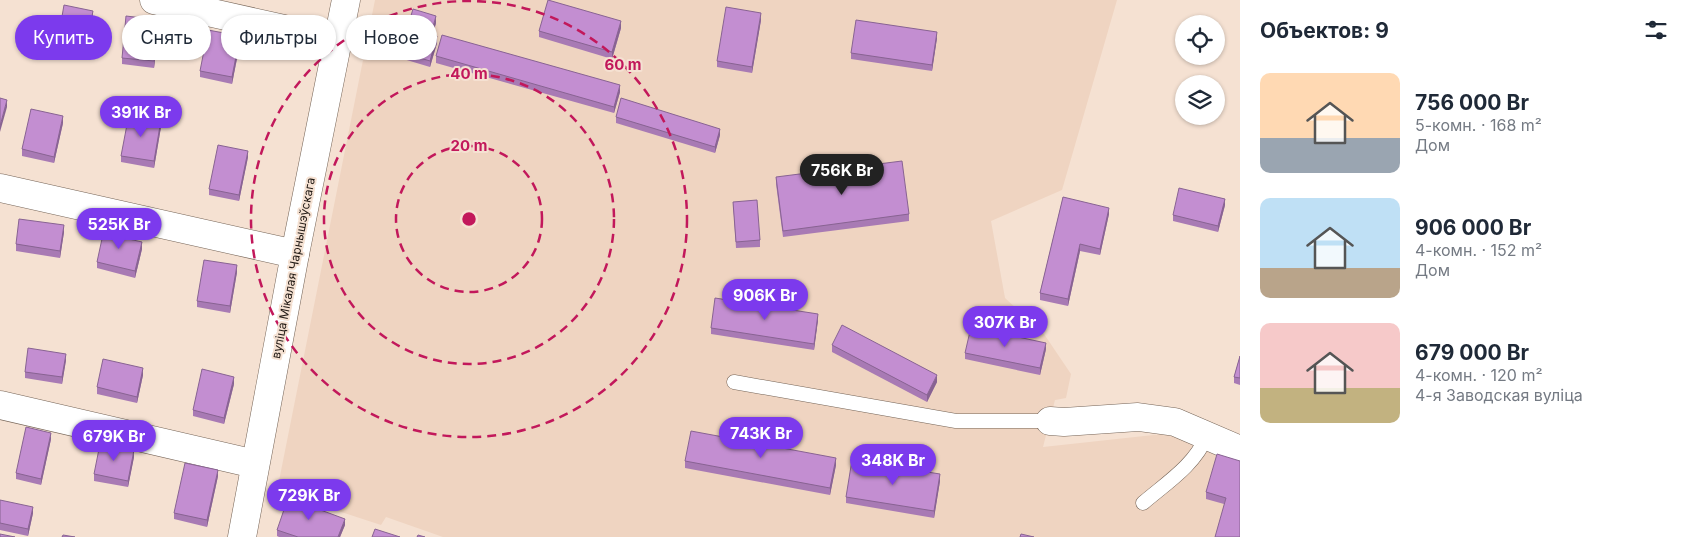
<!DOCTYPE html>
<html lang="ru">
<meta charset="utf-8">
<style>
body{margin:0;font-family:Inter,sans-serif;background:#f6f6f7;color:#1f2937;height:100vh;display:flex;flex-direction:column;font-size:19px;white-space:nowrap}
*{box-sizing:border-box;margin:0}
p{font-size:16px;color:#747a83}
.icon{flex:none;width:28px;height:28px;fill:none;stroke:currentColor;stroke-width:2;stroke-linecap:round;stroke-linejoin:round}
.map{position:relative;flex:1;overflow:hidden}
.sheet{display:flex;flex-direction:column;background:#fff;width:450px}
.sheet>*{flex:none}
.top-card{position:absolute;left:15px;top:15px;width:475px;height:45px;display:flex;gap:10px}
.buttons{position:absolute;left:1175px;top:15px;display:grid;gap:10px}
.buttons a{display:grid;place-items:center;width:50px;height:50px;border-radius:50%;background:#fff;box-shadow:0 1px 4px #0004;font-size:25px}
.price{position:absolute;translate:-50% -42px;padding:0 11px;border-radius:18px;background:#7c3aed;color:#fff;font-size:16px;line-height:32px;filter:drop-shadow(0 1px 2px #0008)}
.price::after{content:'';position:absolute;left:50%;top:30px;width:15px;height:11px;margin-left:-8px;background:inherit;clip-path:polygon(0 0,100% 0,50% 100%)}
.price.selected{background:#222;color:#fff}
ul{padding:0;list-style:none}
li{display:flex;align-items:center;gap:15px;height:125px;padding:0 20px}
li span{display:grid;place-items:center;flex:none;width:140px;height:100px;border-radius:10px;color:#555}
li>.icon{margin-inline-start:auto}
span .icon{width:60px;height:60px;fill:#fffc;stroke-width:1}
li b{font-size:21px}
h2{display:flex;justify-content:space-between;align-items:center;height:60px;padding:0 20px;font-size:21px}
.pill{padding:0 18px;border-radius:22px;background:#fff;box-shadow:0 1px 4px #0004;font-size:18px;line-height:45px}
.pill.selected{background:#7c3aed;color:#fff}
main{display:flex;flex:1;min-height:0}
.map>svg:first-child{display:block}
</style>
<main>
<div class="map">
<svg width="1240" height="537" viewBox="0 0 1240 537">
<rect width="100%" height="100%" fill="#f5e1d2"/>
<polygon fill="#efd4c1" points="375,0 1117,0 1062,190 991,221 1005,298 1044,334 1071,374 1066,398 1055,400 1043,447 1172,433 1240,461 1240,537 443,537 386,517 381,525 277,491"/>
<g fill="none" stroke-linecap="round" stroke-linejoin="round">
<defs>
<g id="service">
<polyline points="734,382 956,421 1050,421"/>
<path d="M1143,503C1165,484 1195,465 1206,437"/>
</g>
<g id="minor">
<polyline points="154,0 338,41"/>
<polyline points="0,188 295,254"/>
<polyline points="0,405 255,464"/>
<polyline points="1050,421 1064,422 1138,417 1175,422 1240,450"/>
<polyline points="242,537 295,254 346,0"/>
</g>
</defs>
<use href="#service" stroke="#756457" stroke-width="15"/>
<use href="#minor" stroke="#756457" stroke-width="29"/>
<use href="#service" stroke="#fff" stroke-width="14"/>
<use href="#minor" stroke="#fff" stroke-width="28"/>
</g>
<g fill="#a87ab4">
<polygon points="93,17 85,57 57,51 57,45"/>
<polygon points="761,20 752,73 717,67 717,61"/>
<polygon points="436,23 432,35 437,43 430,67 400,58 400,52"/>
<polygon points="159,26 154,68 122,64 122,58"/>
<polygon points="621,28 612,59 539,37 539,31"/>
<polygon points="937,38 932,71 851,59 851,53"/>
<polygon points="240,43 232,84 200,77 200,71"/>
<polygon points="436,56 620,92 614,113 436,63"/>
<polygon points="616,117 720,135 715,153 616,123"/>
<polygon points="63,123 54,163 22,156 22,149"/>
<polygon points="161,127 154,168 121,162 121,156"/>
<polygon points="248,157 239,201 209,195 209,189"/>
<polygon points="776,177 909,214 909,221 783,237 776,184"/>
<polygon points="1063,197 1109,214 1100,255 1080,251 1068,306 1040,300 1040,293"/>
<polygon points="733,202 760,240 760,247 736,248"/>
<polygon points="1225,205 1218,232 1173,221 1173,215"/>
<polygon points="64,232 60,258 16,251 16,244"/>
<polygon points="122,235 121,237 142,249 135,278 97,268 97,262"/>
<polygon points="237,272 230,313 197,307 197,301"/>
<polygon points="818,320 814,350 711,334 711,328"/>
<polygon points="832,345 937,382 927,402 832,352"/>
<polygon points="1046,349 1040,375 965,359 965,353"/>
<polygon points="1240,356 1240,385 1234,383 1234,377"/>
<polygon points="66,360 62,384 25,378 25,372"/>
<polygon points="143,375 137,403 97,394 97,387"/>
<polygon points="234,384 224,424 193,416 193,410"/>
<polygon points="51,439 41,485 16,479 16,473"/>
<polygon points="134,457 128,487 94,481 94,474"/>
<polygon points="685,461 836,465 830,495 685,468"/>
<polygon points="1240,461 1224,504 1206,499 1206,492"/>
<polygon points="218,476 207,527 174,519 174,513"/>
<polygon points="940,481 934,518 846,503 846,497"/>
<polygon points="0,500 33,513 28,536 0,530"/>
<polygon points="345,525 340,537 279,537 277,536 277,530"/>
</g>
<g fill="#886392">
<polygon points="93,11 93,17 85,57 85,50"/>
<polygon points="761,13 761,20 752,73 752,67"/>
<polygon points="436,16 436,23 431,41 431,34"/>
<polygon points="159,20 159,26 154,68 154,61"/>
<polygon points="621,21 621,28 612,59 612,52"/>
<polygon points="937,32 937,38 932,71 932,65"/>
<polygon points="240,36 240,43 232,84 232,77"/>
<polygon points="437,36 437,43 430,67 430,61"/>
<polygon points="620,85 620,92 614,113 614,107"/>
<polygon points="7,100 7,107 0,132 0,126"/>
<polygon points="63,116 63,123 54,163 54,157"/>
<polygon points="161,120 161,127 154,168 154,161"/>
<polygon points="720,129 720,135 715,153 715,147"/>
<polygon points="248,151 248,157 239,201 239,195"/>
<polygon points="1225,199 1225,205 1218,232 1218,226"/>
<polygon points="1109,208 1109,214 1100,255 1100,249"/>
<polygon points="64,225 64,232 60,258 60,251"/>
<polygon points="142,242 142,249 135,278 135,271"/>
<polygon points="1080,244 1080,251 1068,306 1068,299"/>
<polygon points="237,265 237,272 230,313 230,306"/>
<polygon points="818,314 818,320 814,350 814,344"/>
<polygon points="1046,343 1046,349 1040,375 1040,368"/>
<polygon points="66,354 66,360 62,384 62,377"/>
<polygon points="143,368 143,375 137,403 137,397"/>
<polygon points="937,375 937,382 927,402 927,395"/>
<polygon points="234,377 234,384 224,424 224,418"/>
<polygon points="51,433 51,439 41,485 41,479"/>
<polygon points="134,450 134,457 128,487 128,481"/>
<polygon points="836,458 836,465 830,495 830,488"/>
<polygon points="218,470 218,476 207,527 207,520"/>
<polygon points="940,474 940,481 934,518 934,511"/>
<polygon points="33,507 33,513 28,536 28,529"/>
<polygon points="345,519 345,525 340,537 338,537"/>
</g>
<g fill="#c38ed1" stroke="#886392">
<polygon points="548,0 621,21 612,52 539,31"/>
<polygon points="64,5 93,11 85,50 57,45"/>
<polygon points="726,7 761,13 752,67 717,61"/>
<polygon points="413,9 436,16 431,34 437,36 430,61 400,52"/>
<polygon points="126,16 159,20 154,61 122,58"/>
<polygon points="856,20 937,32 932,65 851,53"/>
<polygon points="208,30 240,36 232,77 200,71"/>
<polygon points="442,35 620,85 614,107 436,56"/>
<polygon points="0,98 7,100 0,126"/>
<polygon points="621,98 720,129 715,147 616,117"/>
<polygon points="31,109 63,116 54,157 22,149"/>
<polygon points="129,114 161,120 154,161 121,156"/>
<polygon points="218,145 248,151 239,195 209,189"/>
<polygon points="902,161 909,214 783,231 776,177"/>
<polygon points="1179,188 1225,199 1218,226 1173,215"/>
<polygon points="1063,197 1109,208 1100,249 1080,244 1068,299 1040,293"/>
<polygon points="757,200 760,240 736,242 733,202"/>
<polygon points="19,219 64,225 60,251 16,244"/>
<polygon points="105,225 122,229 120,237 142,242 135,271 97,262"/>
<polygon points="204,260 237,265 230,306 197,301"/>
<polygon points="715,298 818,314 814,344 711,328"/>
<polygon points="842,325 937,375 927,395 832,345"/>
<polygon points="971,327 1046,343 1040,368 965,353"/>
<polygon points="28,348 66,354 62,377 25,372"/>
<polygon points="1240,356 1240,378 1234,377"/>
<polygon points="103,359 143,368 137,397 97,387"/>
<polygon points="202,369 234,377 224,418 193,410"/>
<polygon points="26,427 51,433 41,479 16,473"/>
<polygon points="691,431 836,458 830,488 685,461"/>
<polygon points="100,444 134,450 128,481 94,474"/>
<polygon points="1217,454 1240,461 1240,537 1215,537 1226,498 1206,492"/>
<polygon points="852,460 940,474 934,511 846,497"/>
<polygon points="185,463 218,470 207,520 174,513"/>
<polygon points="288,498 345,519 338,537 298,537 277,530"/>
<polygon points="0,500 33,507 28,529 0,523"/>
<polygon points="375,529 400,537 372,537"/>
<polygon points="0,534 15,537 0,537"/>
<polygon points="1021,534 1034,537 1020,537"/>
<polygon points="63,535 75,537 62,537"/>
<polygon points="418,535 425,537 417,537"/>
</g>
<g fill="none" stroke="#c2185b" stroke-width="2.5" stroke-dasharray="9 6">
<circle cx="469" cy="219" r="73"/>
<circle cx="469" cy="219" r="145"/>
<circle cx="469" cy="219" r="218"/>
</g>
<g text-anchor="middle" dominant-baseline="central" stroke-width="4" stroke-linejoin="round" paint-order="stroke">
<g font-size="12" fill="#201914" stroke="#f5e1d2">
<text transform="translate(293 268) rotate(-79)">вуліца Мікалая Чарнышэўскага</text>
</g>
</g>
<circle cx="469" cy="219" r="8" fill="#c2185b" stroke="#f5e1d2" stroke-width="2.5"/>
<g font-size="15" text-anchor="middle" font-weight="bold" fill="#c2185b" stroke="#f5e1d2" stroke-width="4" stroke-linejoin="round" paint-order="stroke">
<text x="623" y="70">60 m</text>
<text x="469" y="79">40 m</text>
<text x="469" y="151">20 m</text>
</g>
</svg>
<div class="buttons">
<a><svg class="icon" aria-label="locate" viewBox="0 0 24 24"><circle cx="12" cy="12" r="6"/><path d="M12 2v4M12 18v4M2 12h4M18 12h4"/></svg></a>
<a><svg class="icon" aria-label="layers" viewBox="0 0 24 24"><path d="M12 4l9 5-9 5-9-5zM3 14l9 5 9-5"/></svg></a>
</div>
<b class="price" style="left:141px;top:138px">391K Br</b>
<b class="price selected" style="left:842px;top:196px">756K Br</b>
<b class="price" style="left:119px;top:250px">525K Br</b>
<b class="price" style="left:765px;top:321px">906K Br</b>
<b class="price" style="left:1005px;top:348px">307K Br</b>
<b class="price" style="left:761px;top:459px">743K Br</b>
<b class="price" style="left:114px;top:462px">679K Br</b>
<b class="price" style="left:893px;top:486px">348K Br</b>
<b class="price" style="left:309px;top:521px">729K Br</b>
<div class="top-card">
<a class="pill selected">Купить</a>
<a class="pill">Снять</a>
<a class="pill">Фильтры</a>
<a class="pill">Новое</a>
</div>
</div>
<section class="sheet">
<h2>Объектов: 9<svg class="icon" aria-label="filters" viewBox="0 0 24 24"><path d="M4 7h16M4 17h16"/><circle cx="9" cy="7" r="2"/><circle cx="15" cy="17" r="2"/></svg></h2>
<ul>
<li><span style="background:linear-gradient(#ffd9b3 65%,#9aa5b1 0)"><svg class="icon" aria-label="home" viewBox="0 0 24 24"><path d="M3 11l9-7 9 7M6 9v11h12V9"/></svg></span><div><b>756 000 Br</b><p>5-комн. · 168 m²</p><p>Дом</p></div></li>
<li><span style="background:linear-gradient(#bfe0f5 70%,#b9a48a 0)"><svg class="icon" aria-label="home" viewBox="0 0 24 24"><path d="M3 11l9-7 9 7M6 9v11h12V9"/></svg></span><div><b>906 000 Br</b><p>4-комн. · 152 m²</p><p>Дом</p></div></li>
<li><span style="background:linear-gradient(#f6c9c9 65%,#c2b280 0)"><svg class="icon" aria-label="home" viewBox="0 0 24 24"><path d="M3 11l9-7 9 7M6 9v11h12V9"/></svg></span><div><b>679 000 Br</b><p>4-комн. · 120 m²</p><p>4-я Заводская вуліца</p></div></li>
</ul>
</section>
</main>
